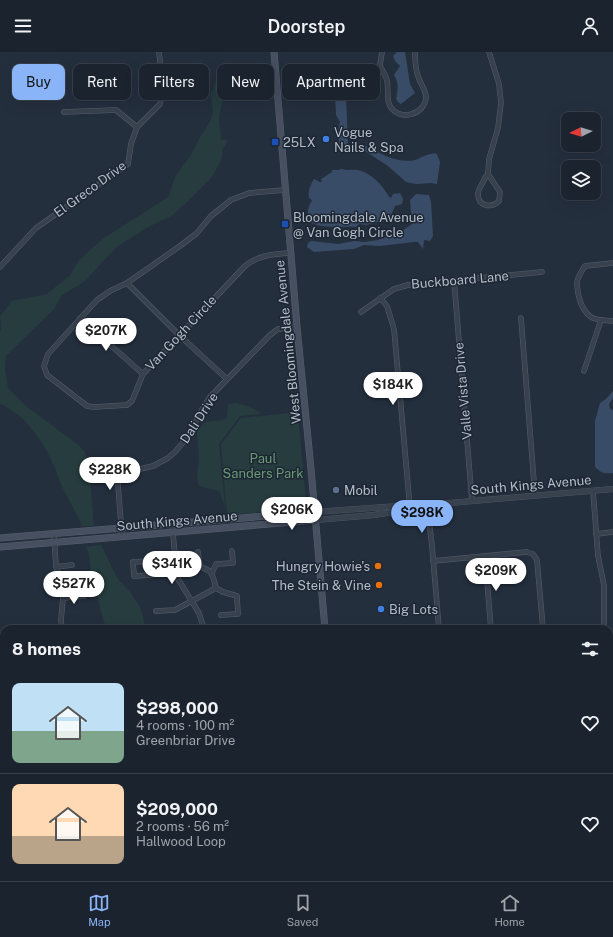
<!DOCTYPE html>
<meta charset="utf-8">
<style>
body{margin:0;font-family:"Public Sans",sans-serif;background:#242b36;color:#f1f3f6;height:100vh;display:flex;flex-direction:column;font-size:15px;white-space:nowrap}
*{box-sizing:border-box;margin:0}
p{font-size:13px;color:#a0a4aa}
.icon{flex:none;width:22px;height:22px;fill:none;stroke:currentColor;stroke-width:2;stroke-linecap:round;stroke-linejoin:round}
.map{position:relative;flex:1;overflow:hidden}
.panel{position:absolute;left:0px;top:573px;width:613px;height:256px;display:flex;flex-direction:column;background:#1b232e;border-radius:12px 12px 0 0;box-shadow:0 4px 16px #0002,0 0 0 1px #39404a}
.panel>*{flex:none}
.banner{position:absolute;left:12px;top:12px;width:400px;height:36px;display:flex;gap:8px}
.needle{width:26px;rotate:265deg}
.tools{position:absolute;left:561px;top:60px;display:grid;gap:8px}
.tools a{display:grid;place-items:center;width:40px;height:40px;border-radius:8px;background:#1b232e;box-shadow:0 4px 16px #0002,0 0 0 1px #39404a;font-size:20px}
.price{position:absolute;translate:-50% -34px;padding:0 9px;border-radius:14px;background:#fff;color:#222;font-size:13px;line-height:26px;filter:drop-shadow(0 1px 2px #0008)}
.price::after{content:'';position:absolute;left:50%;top:24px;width:12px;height:9px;margin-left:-6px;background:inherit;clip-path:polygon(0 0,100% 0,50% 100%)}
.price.on{background:#8ab4f8;color:#111}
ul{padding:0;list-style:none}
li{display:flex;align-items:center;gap:12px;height:100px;padding:0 12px}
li+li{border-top:1px solid #39404a}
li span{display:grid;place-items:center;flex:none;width:112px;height:80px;border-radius:8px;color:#555}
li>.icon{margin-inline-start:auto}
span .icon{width:48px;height:48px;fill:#fffc;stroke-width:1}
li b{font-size:17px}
h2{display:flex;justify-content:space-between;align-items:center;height:48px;padding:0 12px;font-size:17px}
.chip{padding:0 14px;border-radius:8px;background:#1b232e;box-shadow:0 4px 16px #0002,0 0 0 1px #39404a;font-size:14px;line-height:36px}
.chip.on{background:#8ab4f8;color:#111}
header{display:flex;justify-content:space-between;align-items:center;height:52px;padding:0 12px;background:#1b232e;font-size:18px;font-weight:600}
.dock{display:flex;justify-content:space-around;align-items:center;height:56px;border-top:1px solid #39404a;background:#1b232e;font-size:11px;color:#a0a4aa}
.dock a{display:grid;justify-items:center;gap:2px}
.dock .on{color:#8ab4f8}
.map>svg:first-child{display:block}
</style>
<header><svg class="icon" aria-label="menu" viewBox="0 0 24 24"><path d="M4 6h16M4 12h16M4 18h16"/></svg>Doorstep<svg class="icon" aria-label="person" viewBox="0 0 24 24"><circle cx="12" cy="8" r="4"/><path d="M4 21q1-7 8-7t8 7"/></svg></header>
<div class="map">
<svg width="613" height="829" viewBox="0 0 613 829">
<rect width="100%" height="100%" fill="#242f3e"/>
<g fill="#263c3f">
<path d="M229,16L219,66L221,88H228L223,97L221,109L211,126L184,153L171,164L150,174L121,192L112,200L84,230L62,243L54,257L6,304L5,317L8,336L26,354L77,392L85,400L89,415L94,474H82C76,458 66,445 60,430C58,426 57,422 56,418C46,394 25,361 0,352V279L1,277L0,265L12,249L47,242L70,223L79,208L104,186L168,145L176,123L191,103L200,85L207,75L213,62L211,42L217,26Z"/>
<polygon points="236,351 250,355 260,360 260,362 240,364 219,392 225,455 219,439 199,434 197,425 199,406 197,378 205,370 222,368 227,366 228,352"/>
<polygon points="298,360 306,450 300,457 227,463 221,392 241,366"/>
<polygon points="101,493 117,526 130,540 140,555 143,564 145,577 106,577 91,522 89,502 86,495"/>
<rect x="609" y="686" width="4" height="72"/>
<rect x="0" y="688" width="4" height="41"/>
<polygon points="0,743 4,743 4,825 92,825 92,829 0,829"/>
<polygon points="609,760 613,760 613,829 526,829 525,825 609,825"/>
</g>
<g fill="#394c67">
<path d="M397,0H405L410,32L415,41L401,52L399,51L396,47C398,38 399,30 394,23L400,14L395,9L393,4Z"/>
<polygon points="342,35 346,42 348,96 346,99 342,100 340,98 338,79 340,70 336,63 335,43 338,36"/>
<path d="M364,93C379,101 397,112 415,108C422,106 430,100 437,102L440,110L437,132L431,131L416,132L406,130L388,114L365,99Z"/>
<path d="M342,117C347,119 352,117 358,118C371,121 383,133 389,145L391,146L393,142L400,141L403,147L402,152L395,154L389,168L384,166L383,170H377L366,173L359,172L356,175C345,174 319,177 311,170C308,167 308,164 308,160C308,156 309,152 312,149L311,147L309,146C308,138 310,134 314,127L318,129L319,130H322L321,127L332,120V118H338Z"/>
<polygon points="416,142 429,143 431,150 433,184 430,189 424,188 423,197 418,190 414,190 380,194 364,193 354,197 314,200 307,195 308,191 311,189 338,192 354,189 365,190 378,188 402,179 412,172 410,148"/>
<path d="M613,339V346L609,352L610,357L613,358V421C604,422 601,421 595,415V369L600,351L606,347Z"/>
</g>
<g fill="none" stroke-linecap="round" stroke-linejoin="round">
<defs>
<g id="minor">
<path d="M382,0L380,13C382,19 386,23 387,29C389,37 386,46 390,54C399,70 426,63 426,44C425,37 420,31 418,24C415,16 415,8 415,0"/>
<polyline points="64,60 116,58 137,75"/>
<path d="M488,122L500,140L499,149C491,157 478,154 478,142C478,138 481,134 483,130C484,127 485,125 488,122L489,107L498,76L501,51L499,32L489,0"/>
<path d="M285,138L249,141L231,148L211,164L197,181L180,194L127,231L110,239L97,248L48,302L44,314L47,323L87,354L94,355L127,353L132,349L143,322L245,214C259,203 273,202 290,201"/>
<path d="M613,211L585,214C582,219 577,225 577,231C577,242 581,258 591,265C597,269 606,268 613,269"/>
<polyline points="0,215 36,176 128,112 131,92 137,75 160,52 163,38 159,0"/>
<polyline points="454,228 472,449"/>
<polyline points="127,231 179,283 227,327"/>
<polyline points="380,246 387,254 394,277 410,456"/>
<polyline points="361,260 394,237 408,233 542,220"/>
<polyline points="80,266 143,322"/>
<polyline points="521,266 535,443"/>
<polyline points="584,319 601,268"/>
<polyline points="593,439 598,504 604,533 604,577"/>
<polyline points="427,452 432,494 439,577"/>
<polyline points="172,472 176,514 178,527 199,561 204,577"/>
<polyline points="54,482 56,515 62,534 63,546 61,568 62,577"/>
<polyline points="596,482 613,480"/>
<polyline points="122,484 118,433 119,427 127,420 153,414 168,406 175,400 186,387 203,356 210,345 270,283 278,277 297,275"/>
<path d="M198,500L200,515C214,519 212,523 216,536"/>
<polyline points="485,504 491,577"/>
<polygon points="150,509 151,523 134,524 133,510"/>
<polyline points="433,509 527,500 533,502 537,508 543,577"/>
<polyline points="56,515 72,513"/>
<polyline points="150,517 176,514"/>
<polyline points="212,521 216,512 233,511 232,499"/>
<polyline points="216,536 223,540 237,544 238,562 221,563"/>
<polyline points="63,546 84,544"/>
<polyline points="156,559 175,558 216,536"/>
<polyline points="609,631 610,647 613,650"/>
<polyline points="185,825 185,829"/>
<polyline points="246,825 247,829"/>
<polyline points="307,825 308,829"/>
<polyline points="388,825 389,829"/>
<polyline points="441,825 441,829"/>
<polyline points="493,825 494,829"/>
<polyline points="127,829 132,826 147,825"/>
</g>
<g id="tertiary">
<polyline points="315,460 427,452"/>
<polyline points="316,468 374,463 450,451 613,437"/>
</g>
<g id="secondary">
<polyline points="274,0 297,275 311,417 325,577"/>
<polyline points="0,486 315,460"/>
<polyline points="0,495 316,468"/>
<polyline points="345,825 346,829"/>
</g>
</defs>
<use href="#minor" stroke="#565f6c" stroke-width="5.5"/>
<use href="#tertiary" stroke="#565f6c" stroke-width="6"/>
<use href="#secondary" stroke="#565f6c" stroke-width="7"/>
<use href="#minor" stroke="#38414e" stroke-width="4.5"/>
<use href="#tertiary" stroke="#38414e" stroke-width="5.5"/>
<use href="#secondary" stroke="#465061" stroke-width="6"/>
</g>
<g fill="#3f7fe0" stroke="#1d2633" stroke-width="1.5">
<circle cx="326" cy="87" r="4"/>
<circle cx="381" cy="557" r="4"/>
</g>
<g fill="#1a4fb4" stroke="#1d2633" stroke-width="1.5">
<rect x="271" y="86" width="8" height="8" rx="2"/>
<rect x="281" y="168" width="8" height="8" rx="2"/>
</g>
<circle fill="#5c6f8a" stroke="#1d2633" stroke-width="1.5" cx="336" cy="438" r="4"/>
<g fill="#e8710a" stroke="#1d2633" stroke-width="1.5">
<circle cx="378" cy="514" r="4"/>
<circle cx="379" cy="533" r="4"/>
</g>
<g text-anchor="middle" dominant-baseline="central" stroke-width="3" stroke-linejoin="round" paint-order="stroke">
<g font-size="13" fill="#b4bcc9" stroke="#1d2633" text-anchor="start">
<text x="334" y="80">Vogue<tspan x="334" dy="15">Nails &amp; Spa</tspan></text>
<text x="283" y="90">25LX</text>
<text x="293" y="165">Bloomingdale Avenue<tspan x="293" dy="15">@ Van Gogh Circle</tspan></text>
<text x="344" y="438">Mobil</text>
<text x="370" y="514" text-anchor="end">Hungry Howie's</text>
<text x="371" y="533" text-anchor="end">The Stein &amp; Vine</text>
<text x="389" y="557">Big Lots</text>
</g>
<g font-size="13" fill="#b4bcc9" stroke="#1d2633">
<text transform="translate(90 137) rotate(-36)">El Greco Drive</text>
<text transform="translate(460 228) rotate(-5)">Buckboard Lane</text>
<text transform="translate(181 281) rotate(-47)">Van Gogh Circle</text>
<text transform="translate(288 290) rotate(-96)">West Bloomingdale Avenue</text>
<text transform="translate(463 339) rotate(-95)">Valle Vista Drive</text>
<text transform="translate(199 366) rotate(-57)">Dali Drive</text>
<text transform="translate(531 433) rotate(-5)">South Kings Avenue</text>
<text transform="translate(177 469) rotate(-5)">South Kings Avenue</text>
</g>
<g font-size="13" fill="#6b9a76" stroke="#1d2633">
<text x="263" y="406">Paul<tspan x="263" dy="15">Sanders Park</tspan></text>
</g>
</g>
</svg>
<div class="tools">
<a><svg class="needle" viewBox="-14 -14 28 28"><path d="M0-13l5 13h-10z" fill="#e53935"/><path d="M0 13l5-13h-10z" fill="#a0a4aa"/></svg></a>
<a><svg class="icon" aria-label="layers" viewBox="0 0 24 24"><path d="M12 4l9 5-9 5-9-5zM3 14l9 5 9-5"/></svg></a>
</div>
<b class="price" style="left:106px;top:300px">$207K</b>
<b class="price" style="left:393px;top:354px">$184K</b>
<b class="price" style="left:110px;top:439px">$228K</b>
<b class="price" style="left:292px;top:479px">$206K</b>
<b class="price on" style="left:422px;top:482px">$298K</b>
<b class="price" style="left:172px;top:533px">$341K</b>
<b class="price" style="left:496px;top:540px">$209K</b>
<b class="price" style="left:74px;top:553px">$527K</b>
<div class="banner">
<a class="chip on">Buy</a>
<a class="chip">Rent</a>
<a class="chip">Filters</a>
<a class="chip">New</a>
<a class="chip">Apartment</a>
</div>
<section class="panel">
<h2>8 homes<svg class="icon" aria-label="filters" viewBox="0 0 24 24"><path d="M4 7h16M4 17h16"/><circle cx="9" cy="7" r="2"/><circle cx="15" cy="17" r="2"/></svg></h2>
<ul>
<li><span style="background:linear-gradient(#bfe0f5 60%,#7fa58c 0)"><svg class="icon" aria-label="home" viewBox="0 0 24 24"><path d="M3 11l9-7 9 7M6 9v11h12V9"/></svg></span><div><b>$298,000</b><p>4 rooms · 100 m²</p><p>Greenbriar Drive</p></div><svg class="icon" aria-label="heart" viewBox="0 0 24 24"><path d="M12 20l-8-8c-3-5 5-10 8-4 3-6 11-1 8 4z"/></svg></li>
<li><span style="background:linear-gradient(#ffd9b3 65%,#b9a48a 0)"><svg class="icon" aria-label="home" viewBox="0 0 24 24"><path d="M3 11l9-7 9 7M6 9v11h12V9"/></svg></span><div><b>$209,000</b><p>2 rooms · 56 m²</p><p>Hallwood Loop</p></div><svg class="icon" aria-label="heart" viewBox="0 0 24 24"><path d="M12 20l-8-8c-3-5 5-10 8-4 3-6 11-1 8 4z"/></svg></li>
</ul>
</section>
</div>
<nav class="dock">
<a class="on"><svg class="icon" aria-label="map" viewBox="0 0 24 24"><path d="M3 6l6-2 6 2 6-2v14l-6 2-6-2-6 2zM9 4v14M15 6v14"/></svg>Map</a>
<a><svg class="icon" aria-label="saved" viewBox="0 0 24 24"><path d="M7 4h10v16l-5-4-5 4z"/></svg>Saved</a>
<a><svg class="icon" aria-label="home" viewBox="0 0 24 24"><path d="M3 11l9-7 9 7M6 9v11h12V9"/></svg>Home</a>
</nav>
